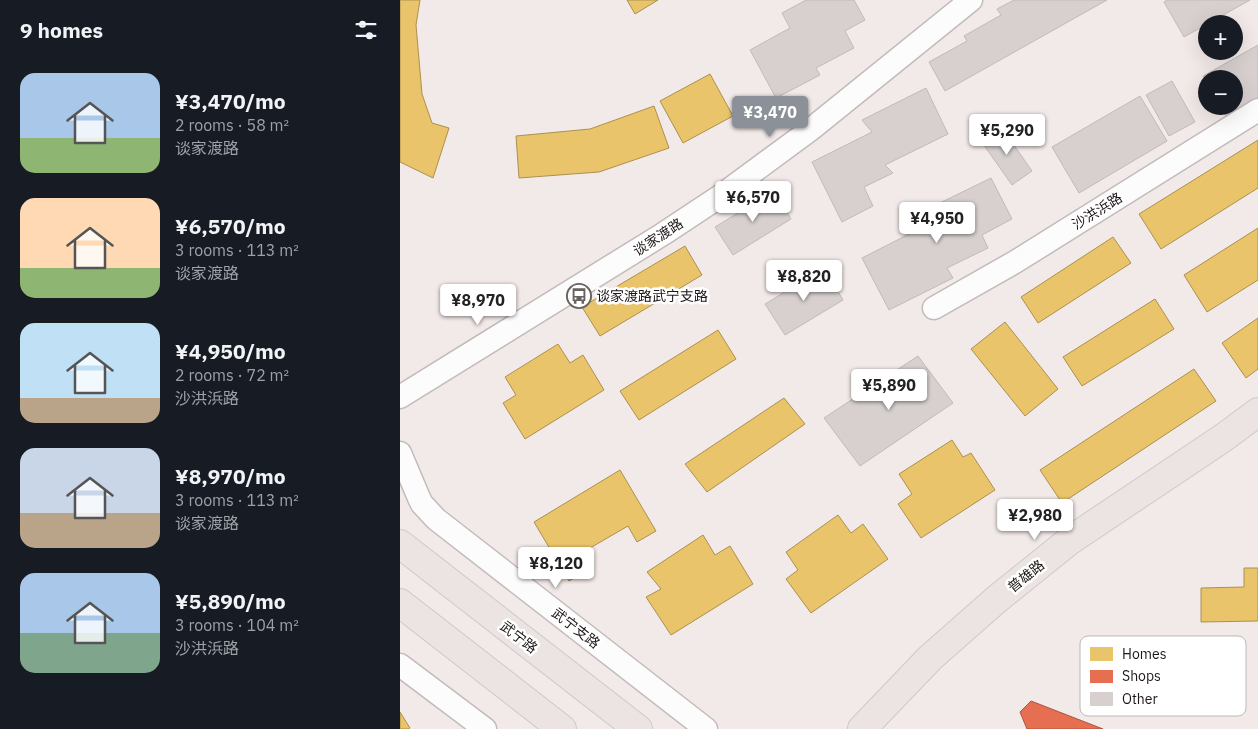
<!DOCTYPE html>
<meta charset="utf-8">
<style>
body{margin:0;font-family:"IBM Plex Sans","Noto Sans SC",sans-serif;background:#20242c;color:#f1f3f6;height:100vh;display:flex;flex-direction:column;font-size:19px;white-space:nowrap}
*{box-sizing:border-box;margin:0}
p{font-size:16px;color:#9ea1a6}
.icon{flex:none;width:28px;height:28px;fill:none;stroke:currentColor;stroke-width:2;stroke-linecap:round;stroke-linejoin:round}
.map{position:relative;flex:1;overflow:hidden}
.drawer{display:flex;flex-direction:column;background:#171b24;width:400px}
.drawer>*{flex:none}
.fabs{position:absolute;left:798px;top:15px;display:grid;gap:10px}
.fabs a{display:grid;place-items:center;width:45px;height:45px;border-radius:50%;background:#171b24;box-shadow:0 5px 20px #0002;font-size:25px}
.price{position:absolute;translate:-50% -42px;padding:0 11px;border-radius:5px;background:#fff;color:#222;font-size:16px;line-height:32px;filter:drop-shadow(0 1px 2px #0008)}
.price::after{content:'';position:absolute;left:50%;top:30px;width:15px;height:11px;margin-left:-8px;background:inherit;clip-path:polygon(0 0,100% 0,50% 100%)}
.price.on{background:#8c9099;color:#fff}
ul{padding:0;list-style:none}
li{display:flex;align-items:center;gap:15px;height:125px;padding:0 20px}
li span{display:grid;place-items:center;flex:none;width:140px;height:100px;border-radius:15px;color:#555}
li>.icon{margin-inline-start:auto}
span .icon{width:60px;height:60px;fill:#fffc;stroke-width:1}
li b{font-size:21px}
h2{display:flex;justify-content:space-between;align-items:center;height:60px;padding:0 20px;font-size:21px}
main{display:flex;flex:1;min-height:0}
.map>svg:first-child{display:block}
</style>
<main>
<section class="drawer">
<h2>9 homes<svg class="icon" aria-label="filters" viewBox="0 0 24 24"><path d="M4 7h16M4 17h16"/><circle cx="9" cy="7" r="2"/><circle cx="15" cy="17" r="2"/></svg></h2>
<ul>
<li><span style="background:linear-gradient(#a9c7e8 65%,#8fb573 0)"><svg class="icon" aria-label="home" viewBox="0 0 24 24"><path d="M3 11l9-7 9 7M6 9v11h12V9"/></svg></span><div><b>¥3,470/mo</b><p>2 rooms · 58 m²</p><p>谈家渡路</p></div></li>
<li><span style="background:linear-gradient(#ffd9b3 70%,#8fb573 0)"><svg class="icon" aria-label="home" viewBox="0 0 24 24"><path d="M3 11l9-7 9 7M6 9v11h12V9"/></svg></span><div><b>¥6,570/mo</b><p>3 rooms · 113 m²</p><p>谈家渡路</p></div></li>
<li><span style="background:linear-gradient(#bfe0f5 75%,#b9a48a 0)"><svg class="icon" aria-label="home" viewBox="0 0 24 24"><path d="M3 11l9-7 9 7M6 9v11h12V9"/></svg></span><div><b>¥4,950/mo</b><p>2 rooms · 72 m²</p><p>沙洪浜路</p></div></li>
<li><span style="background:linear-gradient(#c9d6e8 65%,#b9a48a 0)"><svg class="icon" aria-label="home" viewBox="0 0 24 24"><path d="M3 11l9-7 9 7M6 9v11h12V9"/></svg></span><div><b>¥8,970/mo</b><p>3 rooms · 113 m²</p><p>谈家渡路</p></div></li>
<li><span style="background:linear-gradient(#a9c7e8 60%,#7fa58c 0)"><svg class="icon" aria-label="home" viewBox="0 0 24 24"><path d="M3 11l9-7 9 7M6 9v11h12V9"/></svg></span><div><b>¥5,890/mo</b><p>3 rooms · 104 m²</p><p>沙洪浜路</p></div></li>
</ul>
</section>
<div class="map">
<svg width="858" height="729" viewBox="0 0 858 729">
<rect width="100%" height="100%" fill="#f2eae8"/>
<g fill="#e9c46a" stroke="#ac9051">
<polygon points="0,0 20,0 16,25 22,94 32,123 49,128 33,178 0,162"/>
<polygon points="227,0 258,0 235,14"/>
<polygon points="310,74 333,116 283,143 260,101"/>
<polygon points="254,106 269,148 199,172 119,178 116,136 190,129"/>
<polygon points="858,140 858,188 761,249 739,214"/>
<polygon points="858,228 858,280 807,312 784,275"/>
<polygon points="713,237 731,263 638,323 621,297"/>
<polygon points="285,246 302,275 200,336 182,307"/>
<polygon points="755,299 774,329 682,386 663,357"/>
<polygon points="858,318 858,369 846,378 822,343"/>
<polygon points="605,322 658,389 625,416 571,349"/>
<polygon points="318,330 336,359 239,420 220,391"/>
<polygon points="158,344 170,363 183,355 204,390 125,439 103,403 116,395 105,377"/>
<polygon points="794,369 816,401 662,503 640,470"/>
<polygon points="384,398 405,424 307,492 285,464"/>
<polygon points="552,440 563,457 571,453 595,490 521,538 498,504 512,494 499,474"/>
<polygon points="220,470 256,531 237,542 228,526 178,555 187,570 169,581 134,522"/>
<polygon points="438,515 451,533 463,524 488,559 411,613 386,579 398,570 386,552"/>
<polygon points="303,535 315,555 330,546 353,584 271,635 246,597 261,589 247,572"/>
<polygon points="844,568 858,568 858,621 801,622 801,588 844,587"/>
<polygon points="0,712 10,728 8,729 0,729"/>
</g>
<polygon fill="#e76f51" stroke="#aa553f" points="631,701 703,729 627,729 620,712"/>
<g fill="#d7d0cf" stroke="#c0bab9">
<polygon points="406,0 454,0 465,20 445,31 454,48 416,68 420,75 376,98 350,50 390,28 382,13"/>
<polygon points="614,0 707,0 545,91 529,62 567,41 564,36 601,15 597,9"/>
<polygon points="767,0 850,0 784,37 764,2"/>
<polygon points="858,45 858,98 826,116 820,106 834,106 834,79 806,79 806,82 803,76"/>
<polygon points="772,81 795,122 769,136 746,95"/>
<polygon points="526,88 548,134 485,165 493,173 464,187 473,206 442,222 412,162 472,132 462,120"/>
<polygon points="740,96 767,141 679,193 652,147"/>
<polygon points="602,128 632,171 612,185 581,141"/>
<polygon points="591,178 612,219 582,235 588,248 547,268 553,278 489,310 462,258 511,233 505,220"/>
<polygon points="374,191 391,219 333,255 315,227"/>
<polygon points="424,268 443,300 385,335 365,304"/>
<polygon points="518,356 553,403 460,466 424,418"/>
</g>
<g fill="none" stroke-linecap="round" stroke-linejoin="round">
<defs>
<g id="minor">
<polyline points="534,308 615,262 858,110"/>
<polyline points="0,397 263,234 319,197 410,130 571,0"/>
<polyline points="0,453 19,498 22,504 36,519 306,729"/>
<polyline points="0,665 85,729"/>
</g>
<g id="major">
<polyline points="0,544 238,729"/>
<polyline points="0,603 162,729"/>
<polyline points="462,729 530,658 597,599 669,541 823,438 858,412"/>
</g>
</defs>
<use href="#minor" stroke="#c2bbb9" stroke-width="25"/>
<use href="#major" stroke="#cdc9c8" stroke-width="30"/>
<use href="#minor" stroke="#fdfcfc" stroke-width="22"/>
<use href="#major" stroke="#ebe4e2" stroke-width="28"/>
</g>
<defs>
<symbol id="bus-ring" viewBox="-11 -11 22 22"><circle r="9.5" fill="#fff" stroke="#686160" stroke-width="1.5"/><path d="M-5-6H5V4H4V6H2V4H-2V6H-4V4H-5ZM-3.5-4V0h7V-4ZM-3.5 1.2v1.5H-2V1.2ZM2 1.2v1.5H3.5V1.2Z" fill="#686160"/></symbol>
</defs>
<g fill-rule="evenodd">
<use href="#bus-ring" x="165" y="282" width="28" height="28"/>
</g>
<g text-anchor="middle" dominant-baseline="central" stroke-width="5" stroke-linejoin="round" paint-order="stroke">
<g font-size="14" fill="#1d1716" stroke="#fff">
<text transform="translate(697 211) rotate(-32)">沙洪浜路</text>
<text transform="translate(258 237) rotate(-33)">谈家渡路</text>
<text transform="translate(626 576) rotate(-39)">普雄路</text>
<text transform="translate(176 628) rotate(38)">武宁支路</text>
<text transform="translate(119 637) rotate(38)">武宁路</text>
</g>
<g font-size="14" fill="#1d1716" stroke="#fff" text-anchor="start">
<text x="196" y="296">谈家渡路武宁支路</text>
</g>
</g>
<rect x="680" y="636" width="166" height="80" rx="8" fill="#fff" stroke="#bbb9b9" stroke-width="1"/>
<rect x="690" y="647" width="23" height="14" fill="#e9c46a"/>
<rect x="690" y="670" width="23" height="13" fill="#e76f51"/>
<rect x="690" y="692" width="23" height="14" fill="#d7d0cf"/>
<g font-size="14" fill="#1d1716">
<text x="722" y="659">Homes</text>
<text x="722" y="681">Shops</text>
<text x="722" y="704">Other</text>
</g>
</svg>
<div class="fabs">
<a>+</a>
<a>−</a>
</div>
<b class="price on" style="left:370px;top:138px">¥3,470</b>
<b class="price" style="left:607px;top:156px">¥5,290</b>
<b class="price" style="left:353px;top:223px">¥6,570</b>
<b class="price" style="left:537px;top:244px">¥4,950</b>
<b class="price" style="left:404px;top:302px">¥8,820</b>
<b class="price" style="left:78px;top:326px">¥8,970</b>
<b class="price" style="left:489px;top:411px">¥5,890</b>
<b class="price" style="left:635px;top:541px">¥2,980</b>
<b class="price" style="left:156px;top:589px">¥8,120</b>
</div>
</main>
